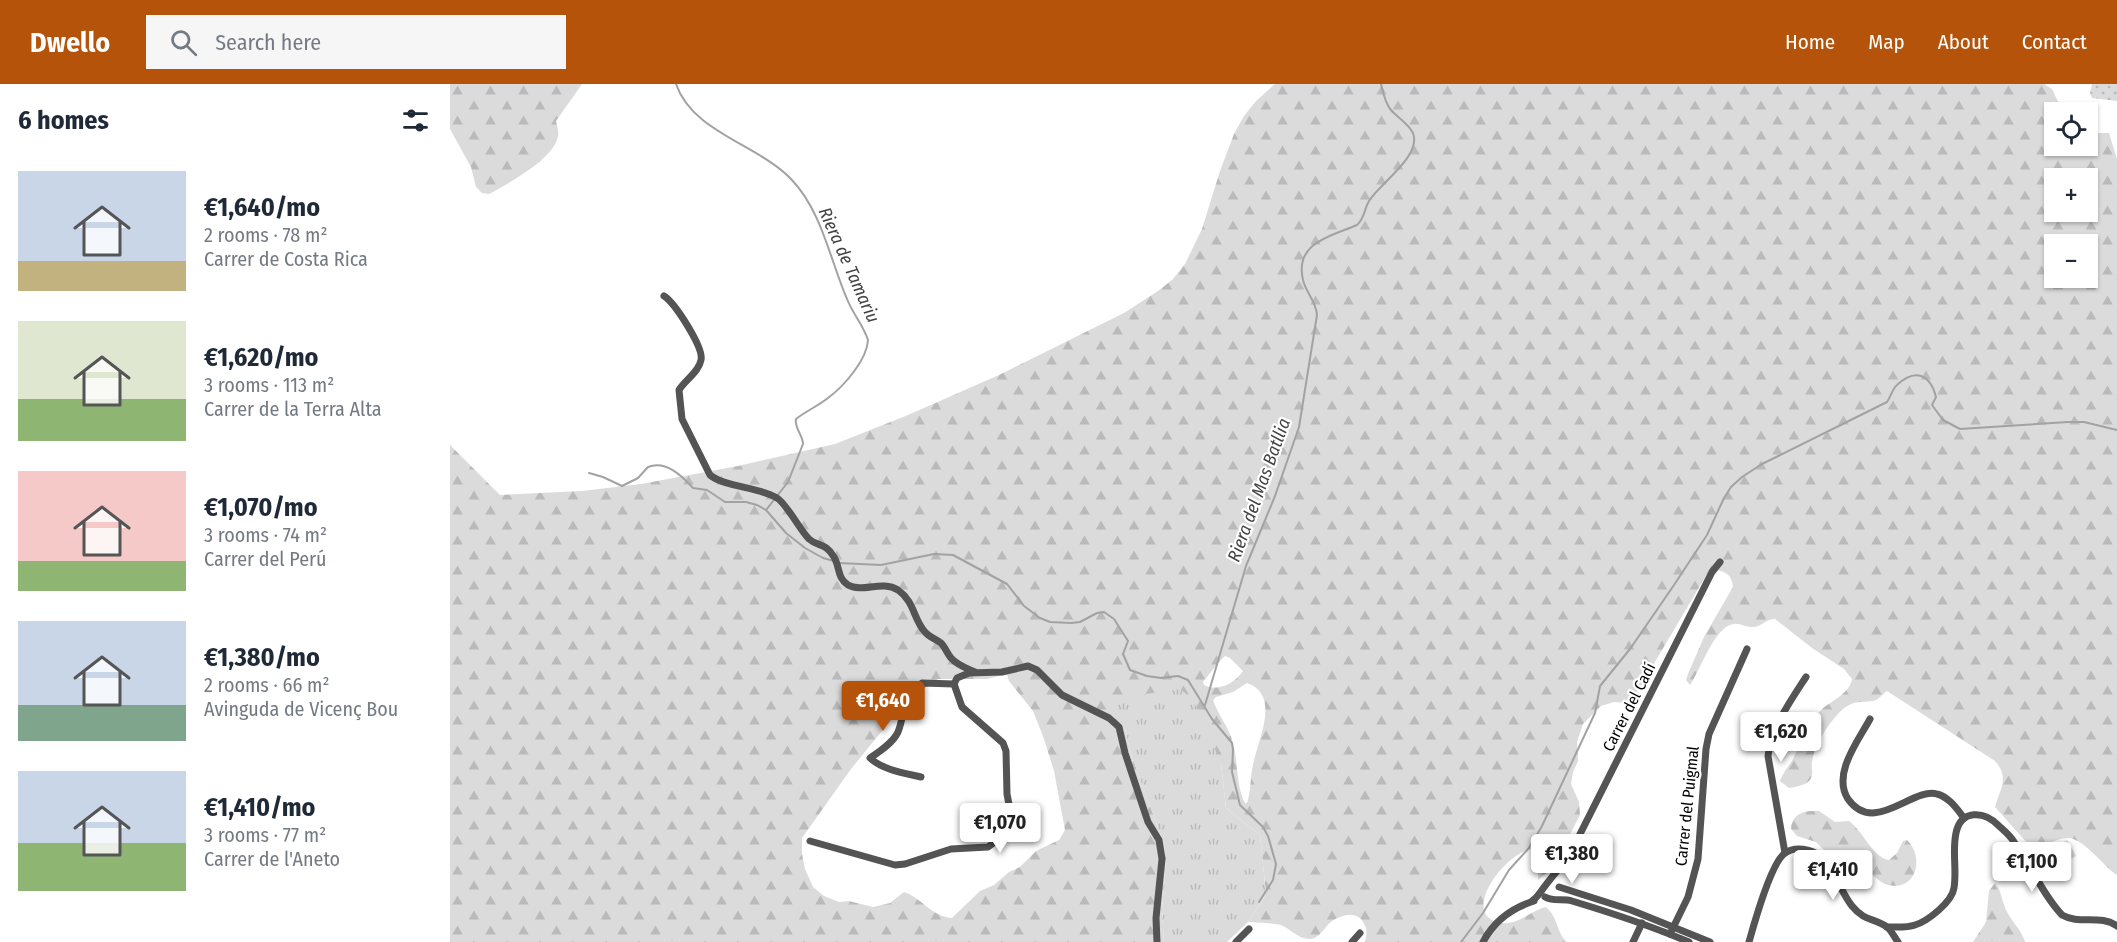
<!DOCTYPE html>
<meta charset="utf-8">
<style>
body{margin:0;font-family:"Fira Sans Condensed",sans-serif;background:#f6f6f7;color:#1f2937;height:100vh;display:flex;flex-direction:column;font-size:22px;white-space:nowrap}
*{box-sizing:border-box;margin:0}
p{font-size:20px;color:#747a83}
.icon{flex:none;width:33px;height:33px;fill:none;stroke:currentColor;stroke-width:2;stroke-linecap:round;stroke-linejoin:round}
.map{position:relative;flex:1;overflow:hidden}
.panel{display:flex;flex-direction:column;background:#fff;width:450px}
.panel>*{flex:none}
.fabs{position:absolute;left:1594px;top:18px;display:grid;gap:12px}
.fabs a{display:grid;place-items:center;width:54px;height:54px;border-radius:0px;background:#fff;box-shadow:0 2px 4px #0004;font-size:30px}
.price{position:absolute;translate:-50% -51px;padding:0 14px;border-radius:6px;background:#fff;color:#222;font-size:20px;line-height:39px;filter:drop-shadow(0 2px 3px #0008)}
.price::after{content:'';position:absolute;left:50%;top:36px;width:18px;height:14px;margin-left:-9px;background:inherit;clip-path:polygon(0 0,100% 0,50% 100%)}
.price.on{background:#b45309;color:#fff}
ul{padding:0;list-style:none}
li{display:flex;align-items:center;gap:18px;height:150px;padding:0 18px}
li span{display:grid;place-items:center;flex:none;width:168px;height:120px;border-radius:0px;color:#555}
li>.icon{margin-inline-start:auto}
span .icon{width:72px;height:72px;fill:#fffc;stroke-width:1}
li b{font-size:26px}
h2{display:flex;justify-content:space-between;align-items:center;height:72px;padding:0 18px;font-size:26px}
header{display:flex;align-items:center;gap:36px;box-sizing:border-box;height:84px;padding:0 30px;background:#b45309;color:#fff}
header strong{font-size:28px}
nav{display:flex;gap:33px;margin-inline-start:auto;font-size:21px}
.search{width:420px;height:54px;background:#f6f6f7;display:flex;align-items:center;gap:15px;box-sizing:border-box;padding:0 21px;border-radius:0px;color:#747a83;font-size:22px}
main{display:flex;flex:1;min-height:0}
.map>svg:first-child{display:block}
</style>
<header>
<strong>Dwello</strong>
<div class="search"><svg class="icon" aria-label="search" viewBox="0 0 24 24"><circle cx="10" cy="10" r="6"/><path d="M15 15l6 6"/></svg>Search here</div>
<nav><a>Home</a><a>Map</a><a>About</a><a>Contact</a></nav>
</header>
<main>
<section class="panel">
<h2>6 homes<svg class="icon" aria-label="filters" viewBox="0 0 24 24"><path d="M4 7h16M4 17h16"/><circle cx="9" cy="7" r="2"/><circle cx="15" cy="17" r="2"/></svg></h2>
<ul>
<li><span style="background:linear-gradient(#c9d6e8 75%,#c2b280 0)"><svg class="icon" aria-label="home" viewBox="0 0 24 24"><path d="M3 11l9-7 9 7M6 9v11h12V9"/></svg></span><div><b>€1,640/mo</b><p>2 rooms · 78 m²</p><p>Carrer de Costa Rica</p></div></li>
<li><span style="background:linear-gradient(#dfe7d0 65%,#8fb573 0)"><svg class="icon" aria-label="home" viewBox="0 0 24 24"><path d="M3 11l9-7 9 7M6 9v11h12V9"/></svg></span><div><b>€1,620/mo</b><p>3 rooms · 113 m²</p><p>Carrer de la Terra Alta</p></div></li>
<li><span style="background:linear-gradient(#f6c9c9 75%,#8fb573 0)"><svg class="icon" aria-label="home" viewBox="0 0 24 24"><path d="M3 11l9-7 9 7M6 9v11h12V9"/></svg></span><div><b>€1,070/mo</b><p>3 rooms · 74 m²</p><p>Carrer del Perú</p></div></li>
<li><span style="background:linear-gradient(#c9d6e8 70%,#7fa58c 0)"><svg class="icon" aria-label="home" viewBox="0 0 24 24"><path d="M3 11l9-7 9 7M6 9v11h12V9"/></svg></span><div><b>€1,380/mo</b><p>2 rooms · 66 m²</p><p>Avinguda de Vicenç Bou</p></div></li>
<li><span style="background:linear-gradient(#c9d6e8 60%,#8fb573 0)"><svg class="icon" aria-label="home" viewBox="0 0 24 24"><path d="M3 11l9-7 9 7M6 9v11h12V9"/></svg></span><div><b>€1,410/mo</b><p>3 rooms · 77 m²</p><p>Carrer de l'Aneto</p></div></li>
</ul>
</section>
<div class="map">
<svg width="1667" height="858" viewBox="0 0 1667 858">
<defs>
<pattern id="grass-dots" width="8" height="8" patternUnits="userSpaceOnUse" patternTransform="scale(1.5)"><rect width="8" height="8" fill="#dbdbdb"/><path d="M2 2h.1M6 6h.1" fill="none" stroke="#bababa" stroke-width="1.8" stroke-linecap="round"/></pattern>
<pattern id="forest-firs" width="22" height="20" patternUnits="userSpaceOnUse" patternTransform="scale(1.5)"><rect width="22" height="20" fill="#dbdbdb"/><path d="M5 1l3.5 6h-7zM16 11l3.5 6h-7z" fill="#bababa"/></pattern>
<pattern id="park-tufts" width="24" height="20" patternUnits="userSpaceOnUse" patternTransform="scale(1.5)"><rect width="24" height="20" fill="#dbdbdb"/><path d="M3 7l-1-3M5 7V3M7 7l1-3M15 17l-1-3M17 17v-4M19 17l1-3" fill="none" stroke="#bababa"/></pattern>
</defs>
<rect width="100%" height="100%" fill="#fff"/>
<polygon fill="url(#grass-dots)" points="1642,0 1667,0 1667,17 1642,14 1640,9"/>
<g fill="url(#forest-firs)" fill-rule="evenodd">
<path d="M0,0H132L106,37C107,42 109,47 108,52C104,75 59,99 39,110L32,109L26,103L21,83L0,45Z"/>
<path d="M825,0H1594L1602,5L1613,28H1605V62H1638V51L1647,49H1659L1667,75V791C1653,782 1633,753 1617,754C1603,755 1593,765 1579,761L1545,723C1550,705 1560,694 1545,677L1437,607C1432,610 1428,617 1422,617C1409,619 1403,616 1392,626C1379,638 1365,660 1362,678C1361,684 1364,690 1360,696C1356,701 1346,703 1339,704L1330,697C1333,688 1340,681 1344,673C1352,656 1356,640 1370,627C1380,617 1400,610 1402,595L1394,585L1362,564L1325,535C1316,535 1311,543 1303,543C1297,544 1290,539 1284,540C1265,541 1250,587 1240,601L1236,596L1238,590L1254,553L1283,503C1282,488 1272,487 1260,485L1183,615L1177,619L1164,618L1151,622L1133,640L1127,658L1128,677L1123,688L1121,700L1129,718L1130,731L1102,785L1088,796L1089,770L1085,765C1057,764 1005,834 1053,839C1068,841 1082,826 1096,823C1108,833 1106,848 1117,858H915C916,853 917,849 916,844C910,826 895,829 882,837C875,842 870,854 861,855C849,856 841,845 831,841C826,839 806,839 798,838L816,810L810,751L776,724L771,679L675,645L681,670L714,760L716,774L712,826L714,858H0V361L50,411L132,407L191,400L288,382L385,360L458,331L549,291L674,229L708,207L723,195L735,180L752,145L770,87L784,50L794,32L806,17ZM1605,94H1638V128H1605ZM1605,160H1638V194H1605ZM775,572L780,574L793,587C784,600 768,608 754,601L753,598L768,579ZM557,590L559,597L583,627L594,655L604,687L615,746L609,756L586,767L570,783L559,788L544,801L530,807L502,834C482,833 472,814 454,808L440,819L423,823L399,817L389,818L374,812L363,803L355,785L352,770V754L401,685L454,620L458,609L470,607L488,595H537ZM797,599C832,611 807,658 803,681C800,693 801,708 797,719H795C786,703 788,677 783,659C779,643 768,631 763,616L766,613L783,608Z"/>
<path d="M1360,727H1369L1385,738L1399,737C1414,748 1422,773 1439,776L1447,769L1453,757L1457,756C1476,775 1465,810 1435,800C1428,797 1413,782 1405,777L1401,775L1387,779L1366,758L1347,752L1341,745C1341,734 1349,728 1360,727Z"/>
<path d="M1545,799C1551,806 1551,813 1554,821C1559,836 1571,844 1575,858H1523L1536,838L1539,807Z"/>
</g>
<polygon fill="url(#park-tufts)" points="731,605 744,618 771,679 776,724 810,751 816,810 798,838 777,858 714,858 712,826 716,774 714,760 681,670 675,645 660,628 674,613"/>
<polygon fill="#dbdbdb" points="1617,756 1626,772 1596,790 1587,775"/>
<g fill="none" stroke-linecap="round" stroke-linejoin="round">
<g stroke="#a2a2a2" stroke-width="2">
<path d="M226,0C242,48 309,61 341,95C372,127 380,176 397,215C403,230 413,241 418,256C417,276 394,302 378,314C368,322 356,327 346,335C344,344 353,351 353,360L338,398L316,426"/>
<path d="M139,389L153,393L172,402L188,394L198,383C216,376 232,392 243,404L257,406L275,418H296L307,421L316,426L336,449L355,464L373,474L384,477"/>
<polyline points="389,479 431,481 484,470 503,471 557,500 574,522 590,534 600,538 621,539 630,538 647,529 654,528 664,535 678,557 673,570 680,586 697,592 711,594 728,592 738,596 762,635 782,659 783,666 782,688 790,721 813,743 818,752 826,780 823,796 809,818"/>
<path d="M755,621L796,482L825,412L849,343L867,231C866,217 856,209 853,196C844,158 882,152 907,141C915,134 914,125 919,117C930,99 972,72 963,49C958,39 948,34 941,26C935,19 933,8 931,0"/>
<path d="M1011,858L1033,829L1059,786L1079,764L1092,742L1145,629L1150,602L1180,565L1224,501L1257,451L1274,414L1281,403L1292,393L1312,380L1437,318C1441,313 1442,305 1447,301C1465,284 1480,290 1486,313L1482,321L1493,336L1510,345L1618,338H1634L1667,346"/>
</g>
<g stroke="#545454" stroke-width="7">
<path d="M214,212C225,219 254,264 251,276C249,288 235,296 229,306L232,335L260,391C274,403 310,403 327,414C336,419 350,446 359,455C368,463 375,458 384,473C390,483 387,494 398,501C412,509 432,496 448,506C465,518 463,535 475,548C479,553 486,555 491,559C495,563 497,569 501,574C507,581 516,584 525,588"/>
<polyline points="504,600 507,594 519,589 552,588 578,582 587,586 612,611 659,634 669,643 675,669 698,738 709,756 712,775 706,834 707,858"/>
<path d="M1420,635C1408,657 1382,690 1398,715C1424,752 1462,703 1487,710C1499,713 1507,725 1514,734"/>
<path d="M471,693C454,689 433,686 420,674C429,668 443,659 448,648C457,625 448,616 472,599L504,600"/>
<polyline points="360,757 445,781 455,780 501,765 538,763 554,751 561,739 561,731 557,710 556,667 553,659 512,623 504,600"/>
<path d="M1335,769L1318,672C1321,644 1341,616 1356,593"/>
<polyline points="1109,803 1181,826 1260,858"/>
<path d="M1095,813C1104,818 1113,814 1122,817C1162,829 1201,842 1239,858"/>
<path d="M1082,817C1089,812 1090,808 1095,802C1103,791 1112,782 1120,770L1262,488L1270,478"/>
<path d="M1437,843C1446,843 1457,844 1465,841C1478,837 1502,818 1504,804C1507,786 1502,767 1506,749C1511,725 1534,727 1548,741C1553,746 1560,751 1564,758C1581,781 1592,810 1612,831C1629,841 1651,830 1667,842"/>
<polyline points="1220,850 1238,813 1248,775 1256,665 1259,650 1297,565"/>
<polyline points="786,858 799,845"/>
<polyline points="902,858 910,849"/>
<path d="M1033,858C1044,837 1062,824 1084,817"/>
<polyline points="1183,858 1192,839"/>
<path d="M1299,858C1304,840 1321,779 1335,769C1345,762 1361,765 1370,772C1385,785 1390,807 1402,822C1415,838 1425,834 1437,843C1441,846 1445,854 1448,858"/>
</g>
</g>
<g text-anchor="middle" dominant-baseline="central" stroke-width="4.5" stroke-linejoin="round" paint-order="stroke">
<g font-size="16" fill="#000" stroke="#fff">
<text transform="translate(1179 623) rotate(-63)">Carrer del Cadí</text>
<text transform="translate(1237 722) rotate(-84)">Carrer del Puigmal</text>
</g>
<g font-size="18" font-style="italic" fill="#434343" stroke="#fff">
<text transform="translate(399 181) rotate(66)">Riera de Tamariu</text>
<text transform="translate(809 406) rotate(-70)">Riera del Mas Batllia</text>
</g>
</g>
</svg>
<div class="fabs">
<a><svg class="icon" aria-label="locate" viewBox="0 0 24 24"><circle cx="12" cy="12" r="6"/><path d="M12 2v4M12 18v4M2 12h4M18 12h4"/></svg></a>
<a>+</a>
<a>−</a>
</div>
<b class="price on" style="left:433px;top:648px">€1,640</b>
<b class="price" style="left:1331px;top:679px">€1,620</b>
<b class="price" style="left:550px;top:770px">€1,070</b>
<b class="price" style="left:1122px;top:801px">€1,380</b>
<b class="price" style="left:1582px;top:809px">€1,100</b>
<b class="price" style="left:1383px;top:817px">€1,410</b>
</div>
</main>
